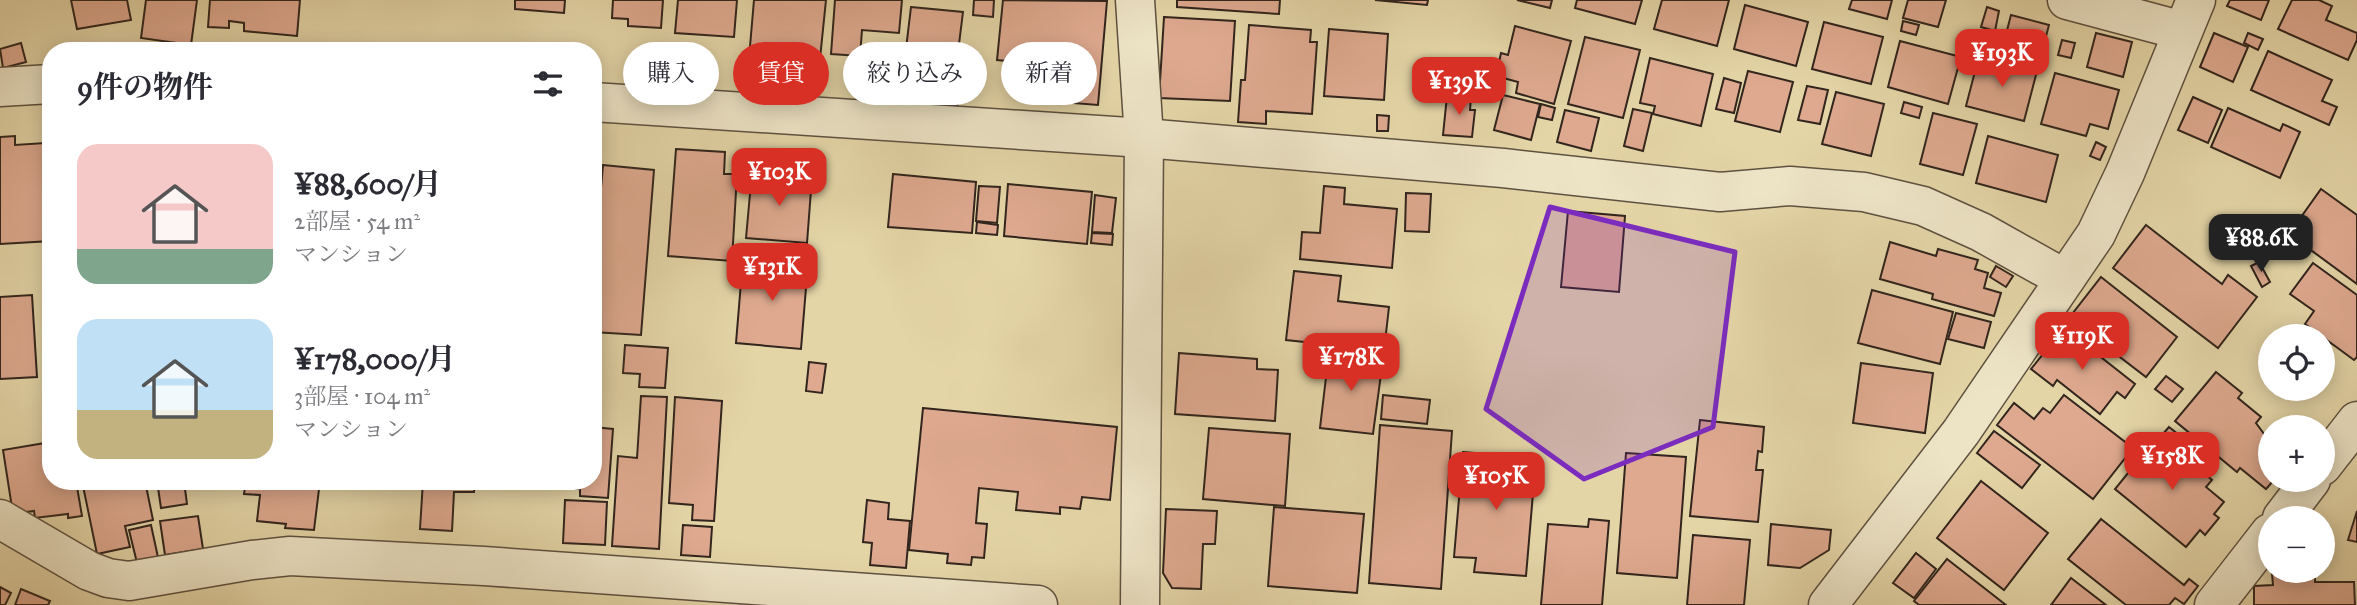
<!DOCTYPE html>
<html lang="ja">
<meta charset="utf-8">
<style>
body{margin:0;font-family:"IM FELL Great Primer","Noto Serif JP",serif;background:#f7f7f7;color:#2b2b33;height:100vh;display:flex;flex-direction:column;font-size:26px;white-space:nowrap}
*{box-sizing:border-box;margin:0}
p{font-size:23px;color:#7c7c81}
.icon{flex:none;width:38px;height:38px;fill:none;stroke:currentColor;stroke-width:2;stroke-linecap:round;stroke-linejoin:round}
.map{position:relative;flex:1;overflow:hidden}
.side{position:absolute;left:42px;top:42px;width:560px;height:448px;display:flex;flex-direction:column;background:#fff;border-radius:28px;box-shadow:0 4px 18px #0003}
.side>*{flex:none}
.hud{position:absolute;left:623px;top:42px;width:665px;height:63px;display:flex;gap:14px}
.controls{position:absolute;left:2258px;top:324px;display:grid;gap:14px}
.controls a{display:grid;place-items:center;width:77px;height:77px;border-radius:50%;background:#fff;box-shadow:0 4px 18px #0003;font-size:35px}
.price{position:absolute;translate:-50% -60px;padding:0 16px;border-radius:14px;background:#d93025;color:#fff;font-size:23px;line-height:46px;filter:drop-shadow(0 2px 4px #0008)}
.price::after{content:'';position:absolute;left:50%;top:42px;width:21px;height:16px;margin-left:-10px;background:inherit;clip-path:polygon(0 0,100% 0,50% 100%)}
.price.on{background:#222;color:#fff}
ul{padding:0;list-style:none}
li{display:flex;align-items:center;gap:21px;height:175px;padding:0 35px}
li span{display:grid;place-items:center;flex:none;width:196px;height:140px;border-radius:21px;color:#555}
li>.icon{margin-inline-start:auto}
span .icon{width:84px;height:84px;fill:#fffc;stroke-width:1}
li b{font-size:30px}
h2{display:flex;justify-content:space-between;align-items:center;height:84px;padding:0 35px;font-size:30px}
.tag{padding:0 24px;border-radius:32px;background:#fff;box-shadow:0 4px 18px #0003;font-size:24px;line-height:63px}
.tag.on{background:#d93025;color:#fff}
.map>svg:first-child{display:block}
</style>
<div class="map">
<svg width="2357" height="605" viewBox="0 0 2357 605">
<rect width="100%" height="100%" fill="#e4d5a7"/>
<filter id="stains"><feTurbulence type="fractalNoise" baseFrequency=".00286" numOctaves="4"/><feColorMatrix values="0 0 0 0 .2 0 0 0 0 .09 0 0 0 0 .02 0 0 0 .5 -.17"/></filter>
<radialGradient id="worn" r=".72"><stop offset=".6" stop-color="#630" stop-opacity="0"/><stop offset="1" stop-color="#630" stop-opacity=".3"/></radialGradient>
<g fill="#dea98f" stroke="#31251d" stroke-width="2">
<polygon points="71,0 127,0 131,20 77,29"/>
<polygon points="146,0 197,0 191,45 141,38"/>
<polygon points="210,0 300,0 297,36 244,31 244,23 229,21 229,28 208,27"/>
<polygon points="515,0 565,0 564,13 515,9"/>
<polygon points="613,0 663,0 661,28 628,26 628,19 612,18"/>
<polygon points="678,0 737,0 734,37 675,33"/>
<polygon points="754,0 826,0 817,88 798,86 800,73 779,70 780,61 749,58"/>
<polygon points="835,0 902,0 899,33 862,30 860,56 831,54"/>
<polygon points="974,0 994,0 993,17 973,15"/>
<polygon points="1003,0 1107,1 1098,105 1023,99 1027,63 997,60"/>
<polygon points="1177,0 1280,0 1279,14 1177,7"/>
<polygon points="1375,0 1428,0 1427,5"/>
<polygon points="1517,0 1552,0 1550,8"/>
<polygon points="1577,0 1642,0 1635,24 1575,8"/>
<polygon points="1662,0 1729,0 1717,46 1654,29"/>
<polygon points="1852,0 1892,0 1887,19 1849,9"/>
<polygon points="1908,0 1946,0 1938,27 1903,18"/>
<polygon points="2230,0 2269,0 2261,20 2227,6"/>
<polygon points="2292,0 2319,0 2332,6 2326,20 2357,33 2357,40 2348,60 2278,29"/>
<polygon points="1745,5 1808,22 1796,66 1734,49"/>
<polygon points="911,7 963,12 956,68 962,68 957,107 900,99"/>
<polygon points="1987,7 1999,11 1995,31 1981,27"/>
<polygon points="2011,15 2049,25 2041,55 2003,46"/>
<polygon points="1164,17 1235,21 1230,101 1159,98"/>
<polygon points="1903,21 1919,25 1916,35 1901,31"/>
<polygon points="1824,22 1883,37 1871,84 1812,69"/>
<polygon points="1249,25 1311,30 1310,42 1317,42 1312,114 1266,111 1266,124 1238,122 1241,80 1245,80"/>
<polygon points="1515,26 1571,41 1554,104 1516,93 1518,82 1496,76 1501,53 1508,55"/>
<polygon points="1329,29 1388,34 1384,100 1324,96"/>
<polygon points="2096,33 2132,42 2123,77 2087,67"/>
<polygon points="2214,33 2248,47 2233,82 2200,67"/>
<polygon points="2248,33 2263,39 2258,50 2244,43"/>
<polygon points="1585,37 1640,50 1623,118 1568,104"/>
<polygon points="2062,40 2075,43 2071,58 2058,55"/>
<polygon points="1900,41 1961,57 1948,104 1888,87"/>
<polygon points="21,43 26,62 3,68 0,49"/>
<polygon points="2268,51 2332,80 2322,101 2337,107 2329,125 2251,90"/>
<polygon points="1979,56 2037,71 2024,121 1966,106"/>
<polygon points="1650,58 1713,74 1701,126 1653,114 1655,106 1640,103"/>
<polygon points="1748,71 1793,82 1780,132 1735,121"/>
<polygon points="2055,73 2119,90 2108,129 2090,124 2086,136 2041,124"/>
<polygon points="1724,78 1741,83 1734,113 1716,109"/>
<polygon points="1807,86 1828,90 1820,124 1798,120"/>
<polygon points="1836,92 1884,104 1871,156 1822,144"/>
<polygon points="1503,95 1540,104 1531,140 1494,130"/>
<polygon points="1447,96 1471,97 1470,110 1475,110 1472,137 1443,135"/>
<polygon points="2193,97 2222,110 2208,143 2178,130"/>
<polygon points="1904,102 1922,107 1919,118 1901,113"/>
<polygon points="1541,104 1555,108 1552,120 1538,117"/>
<polygon points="2228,108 2280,131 2283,124 2300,132 2280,178 2211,147"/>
<polygon points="1633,109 1652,113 1643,151 1624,146"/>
<polygon points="1565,110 1599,118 1591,151 1557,142"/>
<polygon points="1933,113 1977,124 1963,175 1920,164"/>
<polygon points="1377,115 1389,116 1388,131 1377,131"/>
<polygon points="15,136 15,145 45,143 51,241 0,244 0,137"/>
<polygon points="1988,136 2058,155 2046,202 1976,183"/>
<polygon points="2096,142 2106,147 2100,160 2090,156"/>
<polygon points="676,149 725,152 724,174 737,174 732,261 668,256"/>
<polygon points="603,165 654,170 641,335 593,332 593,264 598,217 593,216 593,199 600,199"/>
<polygon points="752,172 812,177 807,243 746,238"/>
<polygon points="893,174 976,182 972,233 888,227"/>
<polygon points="1008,184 1092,192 1087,244 1004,236"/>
<polygon points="979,186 1000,187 997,223 976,221"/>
<polygon points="1324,186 1345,188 1344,204 1397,209 1392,268 1300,259 1302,232 1320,233"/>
<polygon points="2321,189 2357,215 2357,284 2289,234"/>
<polygon points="1406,193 1431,194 1429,232 1405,231"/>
<polygon points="1095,195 1116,198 1112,233 1092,232"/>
<polygon points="1568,211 1625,216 1619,292 1561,287"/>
<polygon points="977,222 998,225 997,235 976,233"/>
<polygon points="2146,225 2222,284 2228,275 2257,297 2218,348 2113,268"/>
<polygon points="2213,228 2250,242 2248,251 2210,236"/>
<polygon points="1092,233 1113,234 1112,245 1091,243"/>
<polygon points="1890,242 1936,256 1938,249 1978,260 1975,269 1988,273 1984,288 2001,293 1994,316 1932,299 1933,294 1880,279"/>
<polygon points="743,258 808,263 801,349 736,343"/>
<polygon points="2259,262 2270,282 2262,287 2251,266"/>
<polygon points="2313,263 2357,295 2357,357 2354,360 2305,324 2314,311 2290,294"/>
<polygon points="1996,266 2013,276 2006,287 1990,277"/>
<polygon points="1294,271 1341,276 1338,301 1389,307 1385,342 1334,337 1333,345 1286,340"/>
<polygon points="2101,277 2177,337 2146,377 2069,318"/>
<polygon points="1872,290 1953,312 1940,364 1858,343"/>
<polygon points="32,295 37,377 0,379 0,297"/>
<polygon points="1956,313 1991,322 1984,348 1948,339"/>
<polygon points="2064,328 2135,384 2125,398 2117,392 2100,414 2057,380 2053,386 2031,369"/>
<polygon points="43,338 51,338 51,375 45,375"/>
<polygon points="625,345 668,348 665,388 639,387 640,374 623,373"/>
<polygon points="2322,351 2332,358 2324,369 2322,367"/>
<polygon points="1329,352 1383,359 1373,434 1320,428"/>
<polygon points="1179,353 1257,359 1257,369 1278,370 1275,421 1175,414"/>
<polygon points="809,362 826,364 822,393 806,391"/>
<polygon points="1861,363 1933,373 1925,433 1853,423"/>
<polygon points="2216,372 2242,393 2238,398 2261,417 2256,423 2267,438 2264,442 2270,446 2270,480 2274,480 2266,489 2240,468 2237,472 2175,421"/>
<polygon points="2166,376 2183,389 2172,402 2155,389"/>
<polygon points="1383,395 1430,400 1427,424 1381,419"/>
<polygon points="2064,395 2133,448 2093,499 1997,425 2014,403 2034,419 2043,408 2050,413"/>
<polygon points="641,396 667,397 659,549 612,546 618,456 637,458"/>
<polygon points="675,397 722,401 714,521 692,520 693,505 669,503"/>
<polygon points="923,408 1117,427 1110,500 1082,497 1080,509 1060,507 1060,514 1016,510 1018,492 979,488 976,523 987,524 984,558 972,557 971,565 947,563 948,554 909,550"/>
<polygon points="1700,420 1764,427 1762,452 1758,451 1756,470 1763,470 1758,522 1690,516"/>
<polygon points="1380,425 1452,431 1441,589 1369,583"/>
<polygon points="593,427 613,429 608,498 580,496 580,489 566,488 566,481 593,481"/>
<polygon points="2169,427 2184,439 2178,447 2163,434"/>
<polygon points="1209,428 1290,434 1285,506 1203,499"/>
<polygon points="1994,431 2040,465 2022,488 1977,453"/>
<polygon points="2158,436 2212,480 2206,487 2224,502 2214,514 2219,518 2205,535 2200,530 2186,547 2115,489"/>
<polygon points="51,442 51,481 76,481 82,516 68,518 68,514 35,518 34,511 13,514 3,450"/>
<polygon points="1463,452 1536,458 1526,576 1474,572 1476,558 1454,557"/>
<polygon points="1626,453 1686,457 1677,578 1617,573"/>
<polygon points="82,481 145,481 153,520 125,526 130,547 97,554"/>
<polygon points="157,481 227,481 227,483 185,489 187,504 161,508"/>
<polygon points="246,481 320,481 314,530 285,528 286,524 257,521 260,495 244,494"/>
<polygon points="423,481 475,481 474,492 454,492 452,531 420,529"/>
<polygon points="1981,481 2048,533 2004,590 1937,538"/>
<polygon points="565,500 607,502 605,545 563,543"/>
<polygon points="867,500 889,503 888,519 910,521 906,568 870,565 872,543 863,542"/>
<polygon points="1274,507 1364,514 1357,593 1268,586"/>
<polygon points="1166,509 1217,511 1215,544 1203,544 1201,589 1172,588 1163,573"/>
<polygon points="2357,511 2357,542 2348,540"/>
<polygon points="198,516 203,549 165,555 160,521"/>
<polygon points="1589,519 1609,521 1602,605 1541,605 1548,524 1588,527"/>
<polygon points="2101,519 2184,585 2189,579 2198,586 2184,604 2175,598 2169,605 2126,605 2068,559"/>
<polygon points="1771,524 1831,530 1829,550 1800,568 1768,565"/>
<polygon points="151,525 159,562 138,567 129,530"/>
<polygon points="683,525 712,527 710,557 681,555"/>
<polygon points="1693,535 1750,540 1744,605 1687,605"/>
<polygon points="1916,553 1936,569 1914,598 1893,583"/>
<polygon points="1947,559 2006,605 1919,605 1914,601"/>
<polygon points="2292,573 2293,578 2315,578 2315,582 2354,582 2355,605 2254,605 2254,586 2273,585 2272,574"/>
<polygon points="2071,578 2106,605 2051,605"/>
<polygon points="0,587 11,593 5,605 0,605"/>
<polygon points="21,589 50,601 48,605 15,605"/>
</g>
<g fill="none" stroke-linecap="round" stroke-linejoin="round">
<defs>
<g id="street">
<polyline points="1135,0 1144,138 1140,605"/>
<polyline points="2067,0 2183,31"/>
<polyline points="0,87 51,84"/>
<polyline points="593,102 1144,138 1503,168 1720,192 1790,186 1864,192 1923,206 1981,232 2065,279"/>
<polyline points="2322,466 2357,421"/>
<polyline points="2282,518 2311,480"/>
<polyline points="0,519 89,571 108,578 129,581 252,560 290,556 484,566 1038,605"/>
<polyline points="1828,605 1961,432 2096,234 2125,173 2196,0"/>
<polyline points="2214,605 2270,533"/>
</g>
</defs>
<use href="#street" stroke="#5e5140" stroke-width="41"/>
<use href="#street" stroke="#ede4c6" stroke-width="38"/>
</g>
<path fill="#7b2cbf" fill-opacity="0.2" stroke="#7b2cbf" stroke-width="5" stroke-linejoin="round" d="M1550,207L1735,252L1713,427L1584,479L1486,409Z"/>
<rect width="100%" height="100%" filter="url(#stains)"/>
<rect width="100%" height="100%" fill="url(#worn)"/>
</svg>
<div class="controls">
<a><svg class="icon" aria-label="locate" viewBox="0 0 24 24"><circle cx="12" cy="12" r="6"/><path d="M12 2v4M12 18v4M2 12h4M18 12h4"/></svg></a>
<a>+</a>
<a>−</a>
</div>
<b class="price" style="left:2002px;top:89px">¥193K</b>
<b class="price" style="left:1459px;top:117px">¥139K</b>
<b class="price" style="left:779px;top:208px">¥103K</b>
<b class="price on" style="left:2261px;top:274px">¥88.6K</b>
<b class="price" style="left:772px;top:303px">¥131K</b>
<b class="price" style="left:2082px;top:372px">¥119K</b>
<b class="price" style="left:1351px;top:393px">¥178K</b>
<b class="price" style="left:2172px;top:492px">¥158K</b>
<b class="price" style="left:1496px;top:512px">¥105K</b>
<div class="hud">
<a class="tag">購入</a>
<a class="tag on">賃貸</a>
<a class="tag">絞り込み</a>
<a class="tag">新着</a>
</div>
<section class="side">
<h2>9件の物件<svg class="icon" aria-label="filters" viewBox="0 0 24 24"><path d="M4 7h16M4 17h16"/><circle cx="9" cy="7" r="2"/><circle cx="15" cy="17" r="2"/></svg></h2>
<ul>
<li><span style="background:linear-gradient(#f6c9c9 75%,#7fa58c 0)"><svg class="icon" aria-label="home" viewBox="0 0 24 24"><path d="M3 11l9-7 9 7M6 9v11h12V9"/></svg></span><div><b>¥88,600/月</b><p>2部屋 · 54 m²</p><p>マンション</p></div></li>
<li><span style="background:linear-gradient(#bfe0f5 65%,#c2b280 0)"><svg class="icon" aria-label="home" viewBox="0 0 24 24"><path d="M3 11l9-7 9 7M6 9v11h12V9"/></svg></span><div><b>¥178,000/月</b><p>3部屋 · 104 m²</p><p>マンション</p></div></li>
</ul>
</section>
</div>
